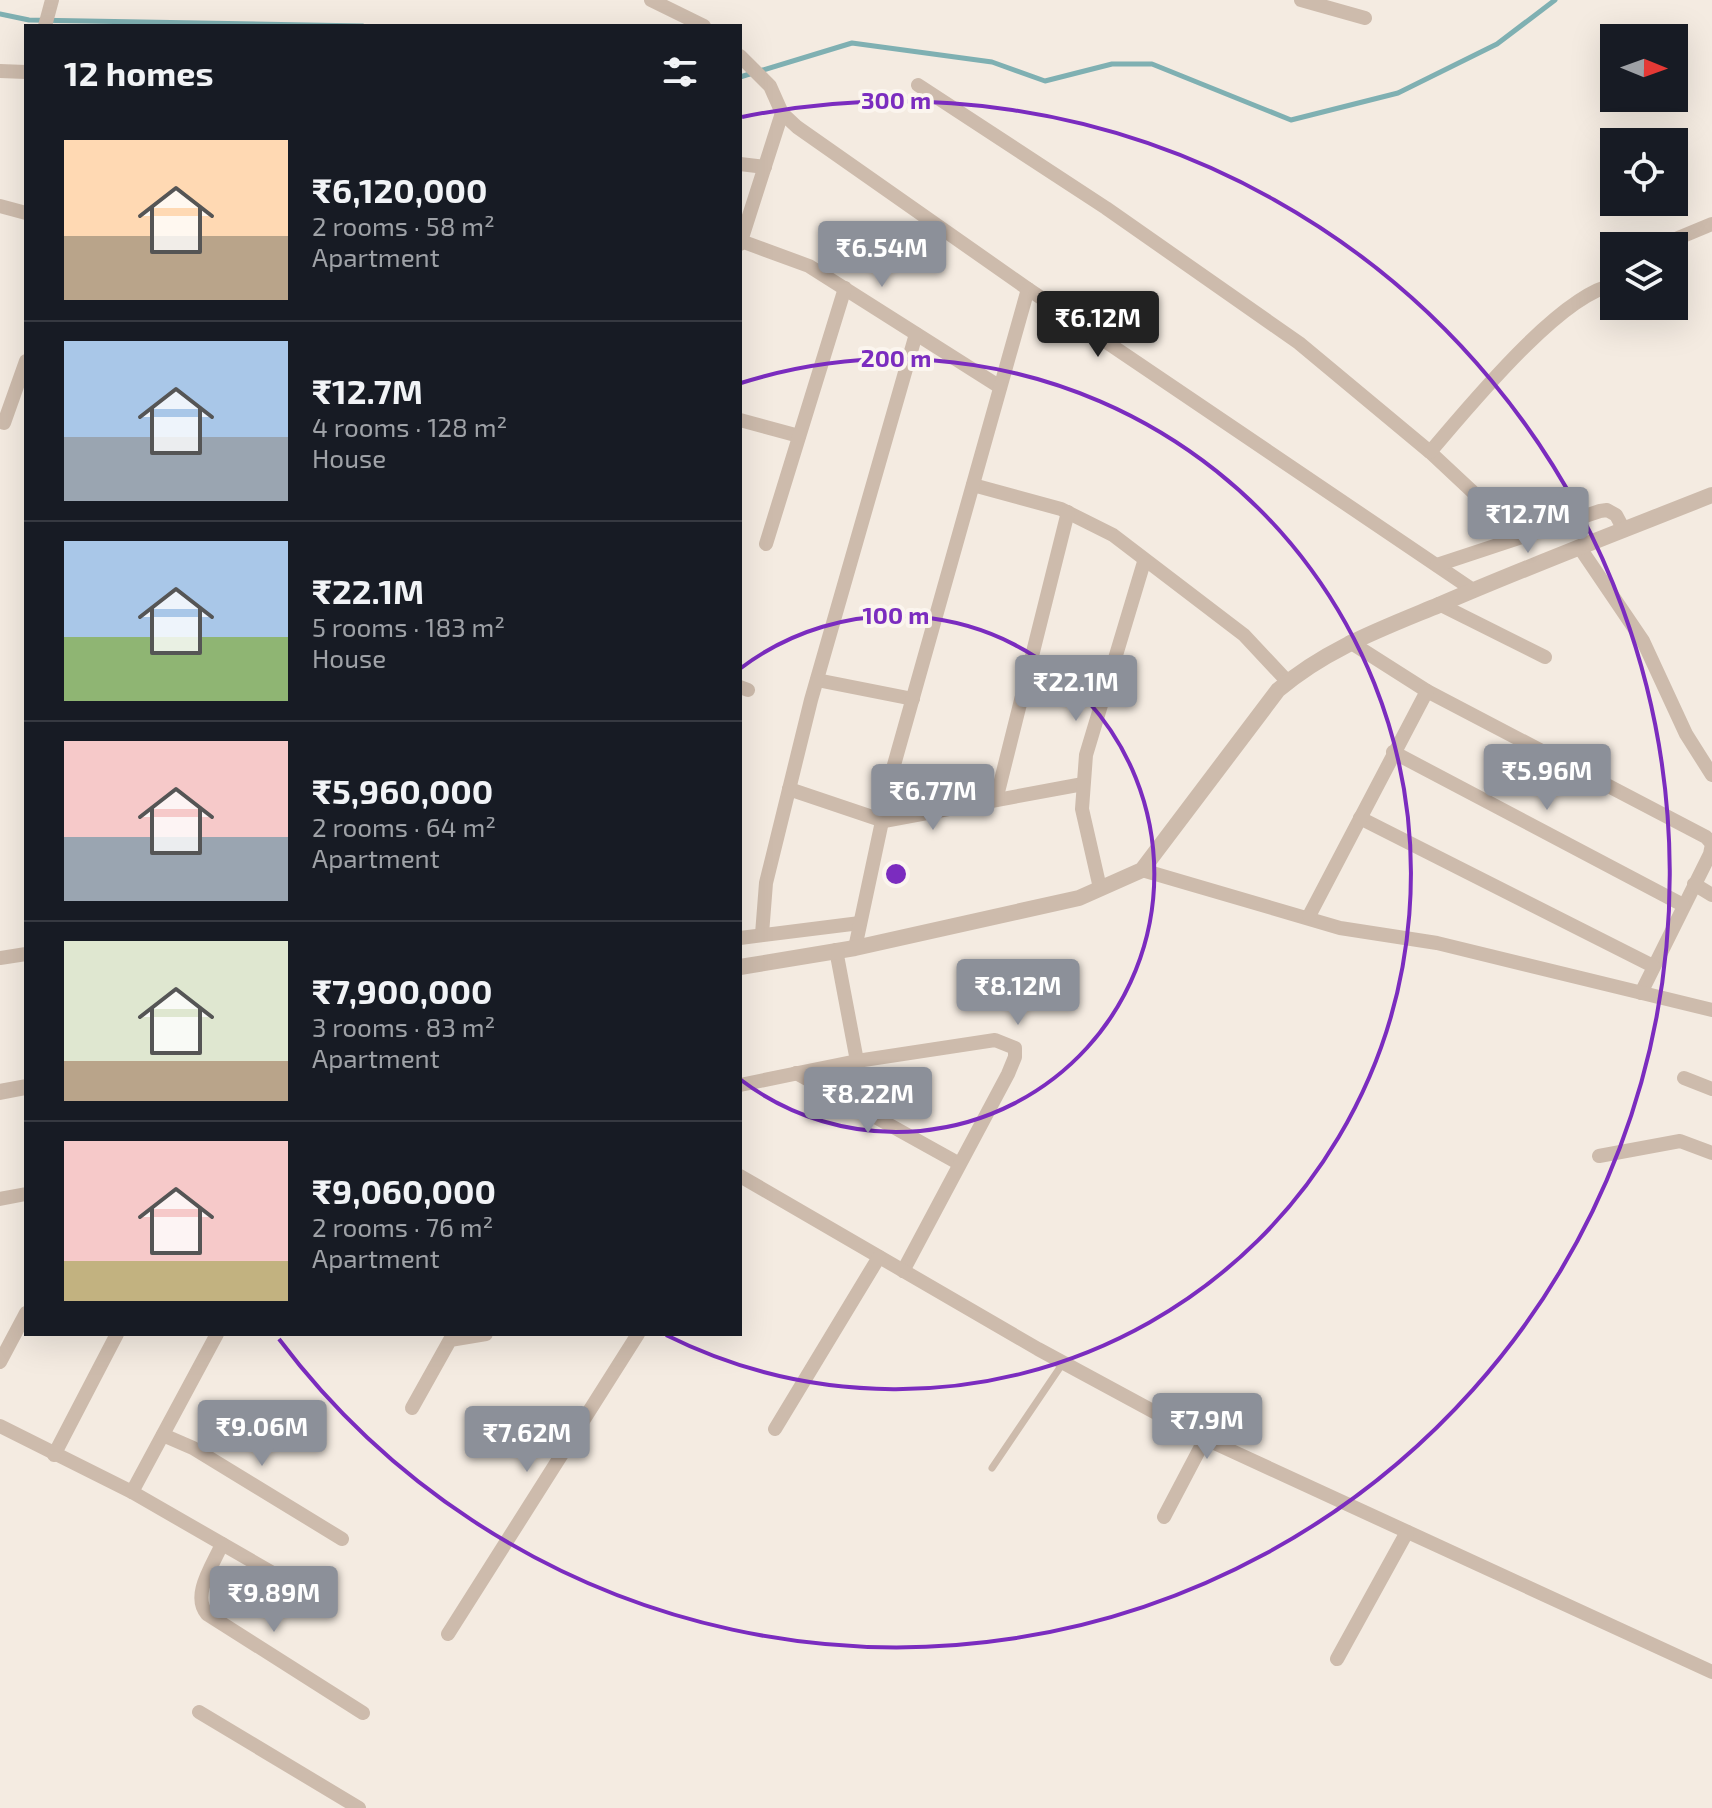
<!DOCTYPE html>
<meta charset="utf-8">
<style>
body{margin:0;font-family:"Exo 2",sans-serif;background:#242831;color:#f1f3f6;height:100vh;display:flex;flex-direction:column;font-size:30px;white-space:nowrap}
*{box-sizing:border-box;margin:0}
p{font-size:26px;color:#9ea1a6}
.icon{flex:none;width:44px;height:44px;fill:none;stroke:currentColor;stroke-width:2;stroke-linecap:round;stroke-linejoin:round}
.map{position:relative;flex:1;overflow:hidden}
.drawer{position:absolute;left:24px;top:24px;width:718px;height:1312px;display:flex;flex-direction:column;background:#171b24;border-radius:0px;box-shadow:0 8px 32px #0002}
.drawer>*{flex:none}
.needle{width:52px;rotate:91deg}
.tools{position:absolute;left:1600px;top:24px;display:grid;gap:16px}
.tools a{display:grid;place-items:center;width:88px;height:88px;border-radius:0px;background:#171b24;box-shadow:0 8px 32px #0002;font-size:40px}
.price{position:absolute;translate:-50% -68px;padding:0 18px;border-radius:8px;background:#8c9099;color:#fff;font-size:26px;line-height:52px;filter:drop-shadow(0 2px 4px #0008)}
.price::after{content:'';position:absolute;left:50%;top:48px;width:24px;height:18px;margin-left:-12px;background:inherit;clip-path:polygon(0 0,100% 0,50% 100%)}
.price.selected{background:#222;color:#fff}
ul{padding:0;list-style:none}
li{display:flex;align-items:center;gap:24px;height:200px;padding:0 40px}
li+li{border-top:2px solid #363941}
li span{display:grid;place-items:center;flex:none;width:224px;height:160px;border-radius:0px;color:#555}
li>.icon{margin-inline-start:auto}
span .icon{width:96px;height:96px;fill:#fffc;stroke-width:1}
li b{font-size:34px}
h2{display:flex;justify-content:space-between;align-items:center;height:96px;padding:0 40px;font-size:34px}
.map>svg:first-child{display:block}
</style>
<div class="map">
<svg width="1712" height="1808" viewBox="0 0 1712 1808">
<rect width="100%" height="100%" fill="#f4ebe1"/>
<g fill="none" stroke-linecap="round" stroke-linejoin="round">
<g stroke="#7fb0b2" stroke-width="5">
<polyline points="0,14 29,20 363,26"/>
<polyline points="740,77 852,43 992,62 1045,81 1112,64 1152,64 1291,120 1398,93 1497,44 1555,0"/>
</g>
<polyline stroke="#cdbbac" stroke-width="7" points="992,1468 1063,1363"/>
<g stroke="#cdbbac" stroke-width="14">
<polyline points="651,0 704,26"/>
<polyline points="1301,0 1365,18"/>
<polyline points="45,26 52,0"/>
<polyline points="740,56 770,86 782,113 797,127 1028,289 1473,590"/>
<polyline points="0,71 26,72"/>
<polyline points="918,85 1106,208 1299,343 1430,452 1521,537"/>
<polyline points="740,164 765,167"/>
<polyline points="0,206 26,213"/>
<polyline points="741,241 809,266 1000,387"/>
<polyline points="740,244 782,113"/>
<polyline points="1659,246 1712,224"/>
<polyline points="740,420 799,436"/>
<polyline points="4,423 26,361"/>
<path d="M1430,452C1467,409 1561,293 1614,285"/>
<polyline points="973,485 1061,509 1113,535 1244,635 1288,682"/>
<polyline points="766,544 845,288"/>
<polyline points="1580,548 1643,641 1686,734 1712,775"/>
<polyline points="1437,565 1600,511 1607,510 1616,515 1624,530"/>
<polyline points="1439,604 1545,657"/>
<polyline points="1350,642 1427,691 1706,837 1712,844 1710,854 1641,993"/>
<polyline points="817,680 913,699"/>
<polyline points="740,687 748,690"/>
<polyline points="1393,752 1683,905"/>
<polyline points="789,789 884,821 1083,784"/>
<polyline points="996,800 1068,512"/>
<polyline points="1360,818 1653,966"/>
<polyline points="1142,870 1340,928 1437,943 1712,1010"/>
<polyline points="1694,884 1712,895"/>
<polyline points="1100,888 1082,809 1086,755 1144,562"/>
<polyline points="1309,916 1427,691"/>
<polyline points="762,934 766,883 811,700 916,334"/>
<polyline points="740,938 860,923"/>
<polyline points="855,948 894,765 1028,289"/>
<polyline points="836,950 857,1061"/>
<polyline points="0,958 26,954"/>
<polyline points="796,1073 958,1163"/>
<polyline points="1684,1078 1712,1089"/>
<polyline points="740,1085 857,1061 995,1040 1015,1048 1015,1057 1008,1074 903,1271"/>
<polyline points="1599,1156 1680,1141 1712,1153"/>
<polyline points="740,1176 1038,1349 1197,1435 1712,1672"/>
<polyline points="0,1199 26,1194"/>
<polyline points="0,1362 26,1313"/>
<polyline points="412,1408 450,1340 486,1334"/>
<polyline points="0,1426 132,1492 304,1591"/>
<polyline points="775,1429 879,1257"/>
<polyline points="163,1435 193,1448 342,1539"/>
<polyline points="54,1455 117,1334"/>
<polyline points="132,1492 217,1334"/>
<polyline points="1164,1517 1205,1439"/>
<path d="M222,1544C213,1565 191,1595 207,1614L363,1713"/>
<polyline points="448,1634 638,1334"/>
<polyline points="1337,1659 1407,1532"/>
<polyline points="199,1712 359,1808"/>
</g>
<g stroke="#cdbbac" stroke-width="16">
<path d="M740,967L855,948L1079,898L1142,870L1278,690C1326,649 1381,629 1439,605C1529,566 1621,531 1712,495"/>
<polyline points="0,1092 26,1087"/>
</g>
</g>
<g fill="none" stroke="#7b2cbf" stroke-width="4">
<path d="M741 668A258 258 0 1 1 741 1080"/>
<path d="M741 383A515 515 0 1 1 666 1335"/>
<path d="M742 117A773 773 0 1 1 279 1339"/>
</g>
<circle cx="896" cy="874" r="12" fill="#7b2cbf" stroke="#fbf5ee" stroke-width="4"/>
<g font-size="24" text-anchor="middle" font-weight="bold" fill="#7b2cbf" stroke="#fbf5ee" stroke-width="8" stroke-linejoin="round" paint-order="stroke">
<text x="896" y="109">300 m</text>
<text x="896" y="367">200 m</text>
<text x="896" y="624">100 m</text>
</g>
</svg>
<div class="tools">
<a><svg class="needle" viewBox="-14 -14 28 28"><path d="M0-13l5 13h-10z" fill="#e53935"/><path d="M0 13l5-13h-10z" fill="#9ea1a6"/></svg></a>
<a><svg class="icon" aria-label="locate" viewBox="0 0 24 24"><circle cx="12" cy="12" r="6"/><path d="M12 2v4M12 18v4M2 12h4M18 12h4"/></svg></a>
<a><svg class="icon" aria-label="layers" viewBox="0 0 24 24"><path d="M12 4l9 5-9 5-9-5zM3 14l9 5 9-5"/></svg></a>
</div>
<b class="price" style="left:882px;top:289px">₹6.54M</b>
<b class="price selected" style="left:1098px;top:359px">₹6.12M</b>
<b class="price" style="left:1528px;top:555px">₹12.7M</b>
<b class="price" style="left:1076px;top:723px">₹22.1M</b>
<b class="price" style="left:1547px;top:812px">₹5.96M</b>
<b class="price" style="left:933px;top:832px">₹6.77M</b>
<b class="price" style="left:1018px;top:1027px">₹8.12M</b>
<b class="price" style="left:868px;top:1135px">₹8.22M</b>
<b class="price" style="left:1207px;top:1461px">₹7.9M</b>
<b class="price" style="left:262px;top:1468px">₹9.06M</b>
<b class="price" style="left:527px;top:1474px">₹7.62M</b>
<b class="price" style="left:274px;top:1634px">₹9.89M</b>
<section class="drawer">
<h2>12 homes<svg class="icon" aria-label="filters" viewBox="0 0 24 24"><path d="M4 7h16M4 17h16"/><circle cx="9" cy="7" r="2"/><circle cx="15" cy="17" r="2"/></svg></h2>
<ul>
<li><span style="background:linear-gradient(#ffd9b3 60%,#b9a48a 0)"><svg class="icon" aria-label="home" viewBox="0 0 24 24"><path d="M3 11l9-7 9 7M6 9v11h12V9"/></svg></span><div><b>₹6,120,000</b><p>2 rooms · 58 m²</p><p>Apartment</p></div></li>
<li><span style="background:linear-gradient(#a9c7e8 60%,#9aa5b1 0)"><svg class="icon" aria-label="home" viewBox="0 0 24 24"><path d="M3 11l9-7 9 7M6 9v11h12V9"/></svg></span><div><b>₹12.7M</b><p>4 rooms · 128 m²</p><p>House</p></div></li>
<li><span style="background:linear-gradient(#a9c7e8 60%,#8fb573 0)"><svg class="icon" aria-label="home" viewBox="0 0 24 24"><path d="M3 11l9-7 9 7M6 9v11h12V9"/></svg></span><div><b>₹22.1M</b><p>5 rooms · 183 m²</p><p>House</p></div></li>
<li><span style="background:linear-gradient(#f6c9c9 60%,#9aa5b1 0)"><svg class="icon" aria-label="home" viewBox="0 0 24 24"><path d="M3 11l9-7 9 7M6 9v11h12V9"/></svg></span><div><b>₹5,960,000</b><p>2 rooms · 64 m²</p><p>Apartment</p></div></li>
<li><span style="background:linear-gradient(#dfe7d0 75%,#b9a48a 0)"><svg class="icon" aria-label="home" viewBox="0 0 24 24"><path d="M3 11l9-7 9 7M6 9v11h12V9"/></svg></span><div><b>₹7,900,000</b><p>3 rooms · 83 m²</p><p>Apartment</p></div></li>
<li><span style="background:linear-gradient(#f6c9c9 75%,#c2b280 0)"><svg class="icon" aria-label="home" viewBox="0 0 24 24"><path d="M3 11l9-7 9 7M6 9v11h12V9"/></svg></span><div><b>₹9,060,000</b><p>2 rooms · 76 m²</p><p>Apartment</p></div></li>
</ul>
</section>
</div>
